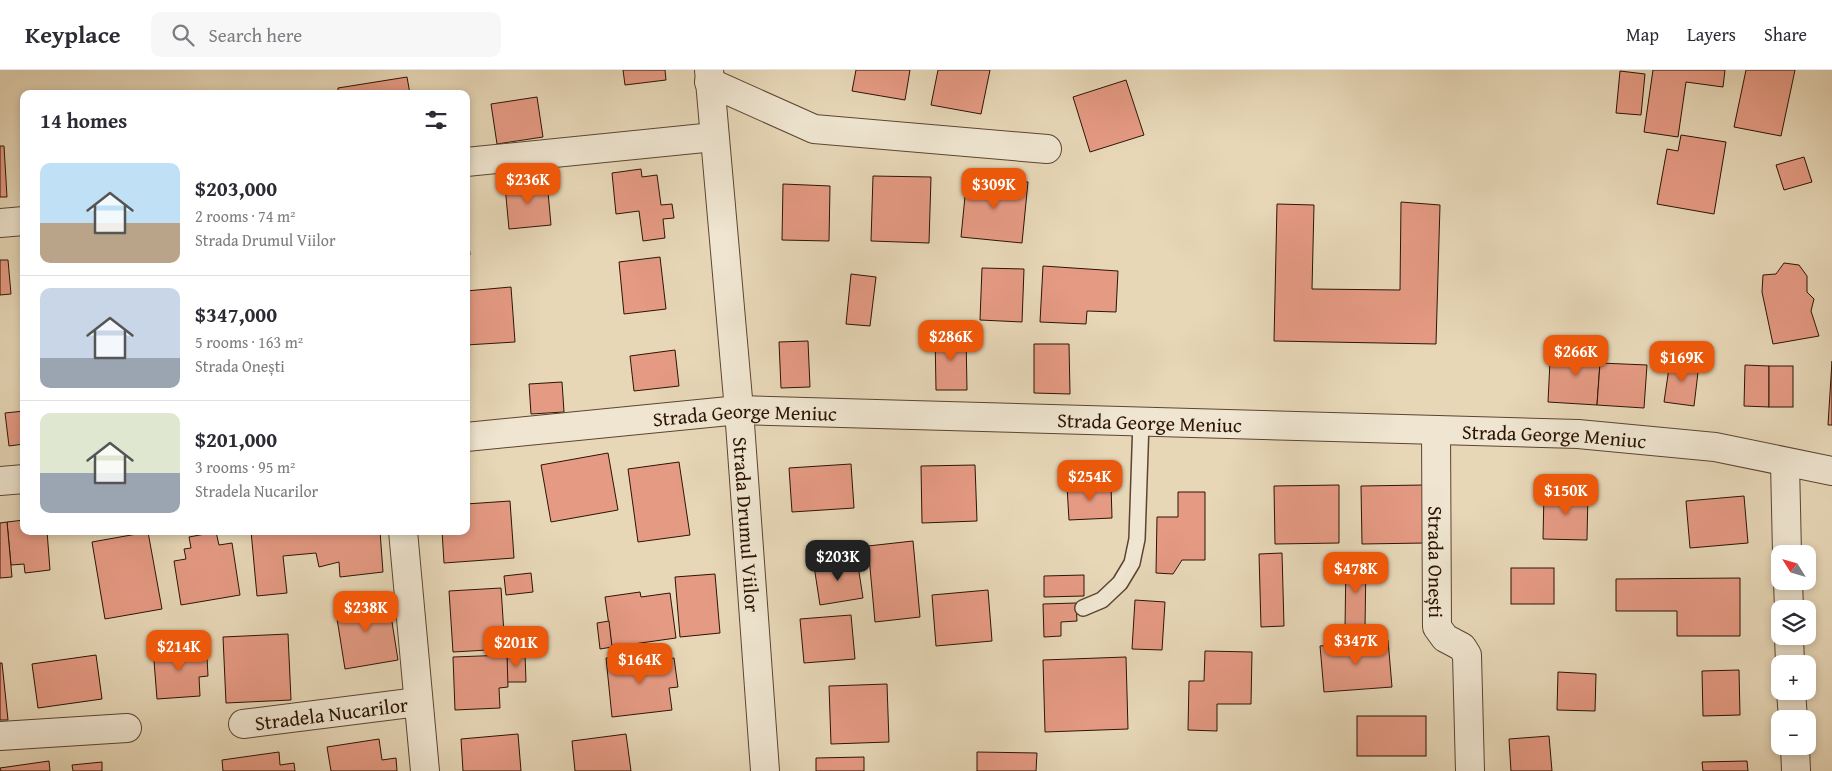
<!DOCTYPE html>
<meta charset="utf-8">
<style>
body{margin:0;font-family:"Gentium Book Plus",serif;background:#f7f7f7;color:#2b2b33;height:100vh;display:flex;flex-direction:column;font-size:19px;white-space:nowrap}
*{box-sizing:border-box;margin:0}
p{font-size:16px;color:#7c7c81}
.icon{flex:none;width:28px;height:28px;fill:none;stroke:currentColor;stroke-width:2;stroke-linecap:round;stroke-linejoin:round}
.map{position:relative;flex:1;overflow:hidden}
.side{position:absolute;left:20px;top:20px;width:450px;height:445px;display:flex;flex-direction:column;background:#fff;border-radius:10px;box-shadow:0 2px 8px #0003}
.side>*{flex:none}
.needle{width:32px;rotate:307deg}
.tools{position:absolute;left:1771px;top:475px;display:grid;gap:10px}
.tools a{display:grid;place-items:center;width:45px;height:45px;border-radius:10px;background:#fff;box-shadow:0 2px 8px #0003;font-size:25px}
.price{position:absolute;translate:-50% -42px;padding:0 11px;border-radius:10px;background:#ea580c;color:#fff;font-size:16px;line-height:32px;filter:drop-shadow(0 1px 2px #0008)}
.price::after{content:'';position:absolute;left:50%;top:30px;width:15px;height:11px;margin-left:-8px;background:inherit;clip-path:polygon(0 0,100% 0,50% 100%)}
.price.on{background:#222;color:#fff}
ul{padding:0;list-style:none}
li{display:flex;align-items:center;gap:15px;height:125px;padding:0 20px}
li+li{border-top:1px solid #e1e1e2}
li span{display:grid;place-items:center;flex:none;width:140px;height:100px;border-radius:10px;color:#555}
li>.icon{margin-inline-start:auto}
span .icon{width:60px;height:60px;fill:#fffc;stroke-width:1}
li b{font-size:21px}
h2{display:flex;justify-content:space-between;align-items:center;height:60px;padding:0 20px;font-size:21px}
header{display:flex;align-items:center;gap:30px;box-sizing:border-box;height:70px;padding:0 25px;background:#fff;border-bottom:1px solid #e1e1e2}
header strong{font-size:24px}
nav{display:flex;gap:28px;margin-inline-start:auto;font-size:18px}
.search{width:350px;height:45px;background:#f7f7f7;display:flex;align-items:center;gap:12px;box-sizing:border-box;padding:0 18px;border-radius:10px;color:#7c7c81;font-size:19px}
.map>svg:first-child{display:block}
</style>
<header>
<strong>Keyplace</strong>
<div class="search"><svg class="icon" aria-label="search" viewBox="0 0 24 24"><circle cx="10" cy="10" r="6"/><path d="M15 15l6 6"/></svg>Search here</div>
<nav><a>Map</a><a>Layers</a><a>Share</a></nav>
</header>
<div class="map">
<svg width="1832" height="701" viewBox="0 0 1832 701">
<rect width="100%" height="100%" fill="#e7d7b7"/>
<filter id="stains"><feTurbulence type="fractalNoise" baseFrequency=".004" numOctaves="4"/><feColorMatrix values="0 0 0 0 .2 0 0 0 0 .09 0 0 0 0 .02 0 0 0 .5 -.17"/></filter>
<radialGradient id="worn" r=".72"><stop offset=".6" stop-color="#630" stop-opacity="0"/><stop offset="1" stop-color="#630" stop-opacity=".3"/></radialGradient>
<g fill="#e59a83" stroke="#2c1404">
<polygon points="623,0 665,0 666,10 625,15"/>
<polygon points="856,0 910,0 905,30 852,21"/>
<polygon points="938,0 990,0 981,44 931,35"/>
<polygon points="1653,0 1725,0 1723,17 1686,12 1678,67 1644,62"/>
<polygon points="1746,0 1795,0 1781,66 1734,57"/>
<polygon points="1620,1 1645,4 1641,45 1616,43"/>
<polygon points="407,7 410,24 338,24 338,18"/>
<polygon points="1126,10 1144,65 1090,82 1073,27"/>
<polygon points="537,27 543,67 497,74 491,34"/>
<polygon points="1681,65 1726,72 1714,144 1657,134 1667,79 1678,81"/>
<polygon points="0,76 4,76 7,127 0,127"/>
<polygon points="1804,87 1812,112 1784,120 1776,95"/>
<polygon points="641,99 642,107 657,105 661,135 672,134 674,148 663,149 665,168 643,171 639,141 616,144 612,103"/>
<polygon points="873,106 931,107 929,173 871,171"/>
<polygon points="967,106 1028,112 1022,173 961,167"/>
<polygon points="547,111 551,155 509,159 505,116"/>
<polygon points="783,114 830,116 829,171 782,170"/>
<polygon points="1401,132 1440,135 1436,274 1274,271 1277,134 1314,135 1312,219 1400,220"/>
<polygon points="466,140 470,185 466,185"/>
<polygon points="660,187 666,239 624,244 619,192"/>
<polygon points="0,190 8,190 11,224 0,225"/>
<polygon points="1784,193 1799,195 1807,206 1807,222 1814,229 1811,241 1819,266 1773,274 1762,222 1763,205 1776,204"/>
<polygon points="1043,196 1118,201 1116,242 1087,241 1086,254 1040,252"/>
<polygon points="982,198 1024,199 1022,252 980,250"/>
<polygon points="851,204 876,207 870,256 846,254"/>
<polygon points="511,217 515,272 466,275 466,221"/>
<polygon points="935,263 966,263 967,320 936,320"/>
<polygon points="1579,270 1598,270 1597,292 1600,293 1597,335 1548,332 1550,291 1578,292"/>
<polygon points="808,271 810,317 781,318 779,272"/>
<polygon points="1034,274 1069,274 1070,324 1034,323"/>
<polygon points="675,280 679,316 634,321 630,286"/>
<polygon points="1670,291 1699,294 1694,336 1664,332"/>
<polygon points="1832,291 1832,355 1828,355"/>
<polygon points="1600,293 1647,295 1644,338 1597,335"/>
<polygon points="1745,295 1769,296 1769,337 1744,336"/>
<rect x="1769" y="296" width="24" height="41"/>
<polygon points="562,312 564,342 531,344 529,314"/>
<polygon points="24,341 24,374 9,376 5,343"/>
<polygon points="608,383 618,440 551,452 541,395"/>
<polygon points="679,392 690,465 638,472 628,399"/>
<polygon points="851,394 854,438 792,442 789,398"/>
<polygon points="975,395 977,451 922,453 921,396"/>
<polygon points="1111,414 1112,448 1069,450 1067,416"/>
<polygon points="1339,415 1339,473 1275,474 1274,416"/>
<polygon points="1424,415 1425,473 1362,474 1361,416"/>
<polygon points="1178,422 1205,422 1205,490 1182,490 1173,504 1156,503 1157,447 1178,447"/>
<polygon points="1544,422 1588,423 1587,470 1543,469"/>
<polygon points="1744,426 1748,473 1690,478 1686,431"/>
<polygon points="510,431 514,488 444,493 442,461 466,461 466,434"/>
<polygon points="24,450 24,461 47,461 50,500 25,503 24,494 11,495 7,452"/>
<polygon points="7,452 12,507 0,508 0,453"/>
<polygon points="251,461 353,461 353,464 380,461 383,502 340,507 339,492 319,497 316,483 283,486 287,523 257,526"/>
<polygon points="148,462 162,539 105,549 92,472"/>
<polygon points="216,462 219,475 232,473 240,525 181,535 174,491 186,489 184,479 191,478 189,467"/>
<polygon points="913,471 920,547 875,552 868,476"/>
<polygon points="1282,483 1284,556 1261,557 1259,484"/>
<polygon points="1346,488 1366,488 1365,559 1345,559"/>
<polygon points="857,489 863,528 820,535 814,496"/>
<rect x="1511" y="498" width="43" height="36"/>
<polygon points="531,503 533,522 506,525 504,506"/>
<polygon points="715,504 720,563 680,567 675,507"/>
<polygon points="1084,505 1084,526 1044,527 1044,506"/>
<polygon points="1740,508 1740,566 1677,566 1677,541 1616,541 1616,509"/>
<polygon points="501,518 505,579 453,582 449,521"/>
<polygon points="988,520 992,571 936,576 932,525"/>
<polygon points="640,522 641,527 670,523 676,568 612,577 605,527"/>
<polygon points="388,527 398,590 345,599 335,536"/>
<polygon points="1135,530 1165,532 1162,580 1132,579"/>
<polygon points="1076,533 1077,551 1061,552 1061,566 1044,567 1043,534"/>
<polygon points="851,545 855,589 804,593 800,549"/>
<polygon points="609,551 612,577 600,579 597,553"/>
<polygon points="288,564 291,630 226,633 223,567"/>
<polygon points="1388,570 1392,617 1324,622 1320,576"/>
<polygon points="196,575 197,588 207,587 208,606 199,607 200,626 157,629 153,578"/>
<polygon points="1205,581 1252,582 1251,634 1217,634 1217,661 1188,660 1189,611 1204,611"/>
<polygon points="525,584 526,612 507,612 507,585"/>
<polygon points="644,584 645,591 674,588 678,617 669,618 672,640 612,647 606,588"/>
<polygon points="96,585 102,629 38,638 32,594"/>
<polygon points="507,585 508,617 499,618 500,638 455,640 453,587"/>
<polygon points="1126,587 1128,659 1045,662 1043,590"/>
<polygon points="0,593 2,593 8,650 0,650"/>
<polygon points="1739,600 1740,645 1703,646 1702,601"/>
<polygon points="1558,602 1596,604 1595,641 1557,640"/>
<polygon points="887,614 889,672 831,674 829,616"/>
<rect x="1357" y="646" width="69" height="40"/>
<polygon points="518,664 521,701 463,701 461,669"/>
<polygon points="626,664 631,701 575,701 572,671"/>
<polygon points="1549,666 1552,701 1511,701 1509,669"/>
<polygon points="379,669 382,690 396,688 397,701 331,701 327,677"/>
<polygon points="279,682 280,695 294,693 295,701 223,701 222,690"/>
<polygon points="977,682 1037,683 1036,701 977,701"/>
<polygon points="864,687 864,701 816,701 816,688"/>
<polygon points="49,691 50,701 1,701 0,698"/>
<polygon points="1747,691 1748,701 1703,701 1702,692"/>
<polygon points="102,692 102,701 73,701 72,695"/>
</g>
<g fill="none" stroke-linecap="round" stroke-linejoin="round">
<defs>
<polyline id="lane" points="1083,538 1102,530 1120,513 1132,493 1137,469 1141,351"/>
<g id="street">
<path id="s1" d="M709,0L739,340L765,701"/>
<polyline points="709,12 814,59 1047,79"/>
<polyline points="466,92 714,67"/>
<polyline points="0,153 24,151"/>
<path id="s2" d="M1436,360L1437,557L1445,568L1462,577L1467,585L1470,701"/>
<path id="s3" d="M466,367L739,340L1578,364L1715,377L1832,401"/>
<polyline points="1785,393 1787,484"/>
<polyline points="0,411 24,409"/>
<polyline points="403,461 425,701"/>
<polyline points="1788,511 1789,539"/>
<polyline points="1789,566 1790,594"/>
<polyline points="1791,621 1793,649"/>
<path id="s4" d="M243,654L418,632"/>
<polyline points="0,666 127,658"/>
<polyline points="1795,676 1796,701"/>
</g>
</defs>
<use href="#lane" stroke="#5b4531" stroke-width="18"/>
<use href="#street" stroke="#5b4531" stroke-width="30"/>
<use href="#lane" stroke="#efe5d0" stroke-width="15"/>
<use href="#street" stroke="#efe5d0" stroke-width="28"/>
</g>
<g text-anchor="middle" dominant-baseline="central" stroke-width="4" stroke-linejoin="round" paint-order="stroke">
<g font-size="20" fill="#2c1404" stroke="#efe5d0">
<text stroke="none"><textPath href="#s3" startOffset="280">Strada George Meniuc</textPath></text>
<text stroke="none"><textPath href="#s3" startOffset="685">Strada George Meniuc</textPath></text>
<text stroke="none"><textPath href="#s3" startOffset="1090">Strada George Meniuc</textPath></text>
<text stroke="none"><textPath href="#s1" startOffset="456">Strada Drumul Viilor</textPath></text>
<text stroke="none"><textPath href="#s2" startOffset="132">Strada Onești</textPath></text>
<text stroke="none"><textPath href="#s4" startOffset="89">Stradela Nucarilor</textPath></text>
</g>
</g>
<rect width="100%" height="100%" filter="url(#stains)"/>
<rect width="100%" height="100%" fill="url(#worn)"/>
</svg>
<div class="tools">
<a><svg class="needle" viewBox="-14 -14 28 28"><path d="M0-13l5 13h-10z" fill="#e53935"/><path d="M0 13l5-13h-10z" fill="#7c7c81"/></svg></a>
<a><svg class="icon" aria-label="layers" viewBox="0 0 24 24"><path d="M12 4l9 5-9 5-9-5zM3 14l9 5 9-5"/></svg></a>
<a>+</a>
<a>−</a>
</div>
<b class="price" style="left:528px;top:135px">$236K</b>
<b class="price" style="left:994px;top:140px">$309K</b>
<b class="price" style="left:951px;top:292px">$286K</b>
<b class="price" style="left:1576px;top:307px">$266K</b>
<b class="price" style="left:1682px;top:313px">$169K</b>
<b class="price" style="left:1090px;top:432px">$254K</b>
<b class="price" style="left:1566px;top:446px">$150K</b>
<b class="price on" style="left:838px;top:512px">$203K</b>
<b class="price" style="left:1356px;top:524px">$478K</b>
<b class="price" style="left:366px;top:563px">$238K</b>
<b class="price" style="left:1356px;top:596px">$347K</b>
<b class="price" style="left:516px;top:598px">$201K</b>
<b class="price" style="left:179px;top:602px">$214K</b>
<b class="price" style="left:640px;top:615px">$164K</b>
<section class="side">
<h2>14 homes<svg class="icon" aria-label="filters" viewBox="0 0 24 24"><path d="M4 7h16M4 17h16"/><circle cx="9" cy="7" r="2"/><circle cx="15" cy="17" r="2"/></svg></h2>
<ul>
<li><span style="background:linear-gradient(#bfe0f5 60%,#b9a48a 0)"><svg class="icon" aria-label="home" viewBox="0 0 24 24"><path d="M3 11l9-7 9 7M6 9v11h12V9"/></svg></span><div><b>$203,000</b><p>2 rooms · 74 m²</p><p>Strada Drumul Viilor</p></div></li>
<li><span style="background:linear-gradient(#c9d6e8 70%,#9aa5b1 0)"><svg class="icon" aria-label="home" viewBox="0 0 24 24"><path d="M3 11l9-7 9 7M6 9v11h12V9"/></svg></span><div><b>$347,000</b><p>5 rooms · 163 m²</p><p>Strada Onești</p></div></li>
<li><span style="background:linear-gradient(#dfe7d0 60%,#9aa5b1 0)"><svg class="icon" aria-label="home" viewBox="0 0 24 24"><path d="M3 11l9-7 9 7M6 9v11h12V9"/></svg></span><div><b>$201,000</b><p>3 rooms · 95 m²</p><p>Stradela Nucarilor</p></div></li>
</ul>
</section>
</div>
